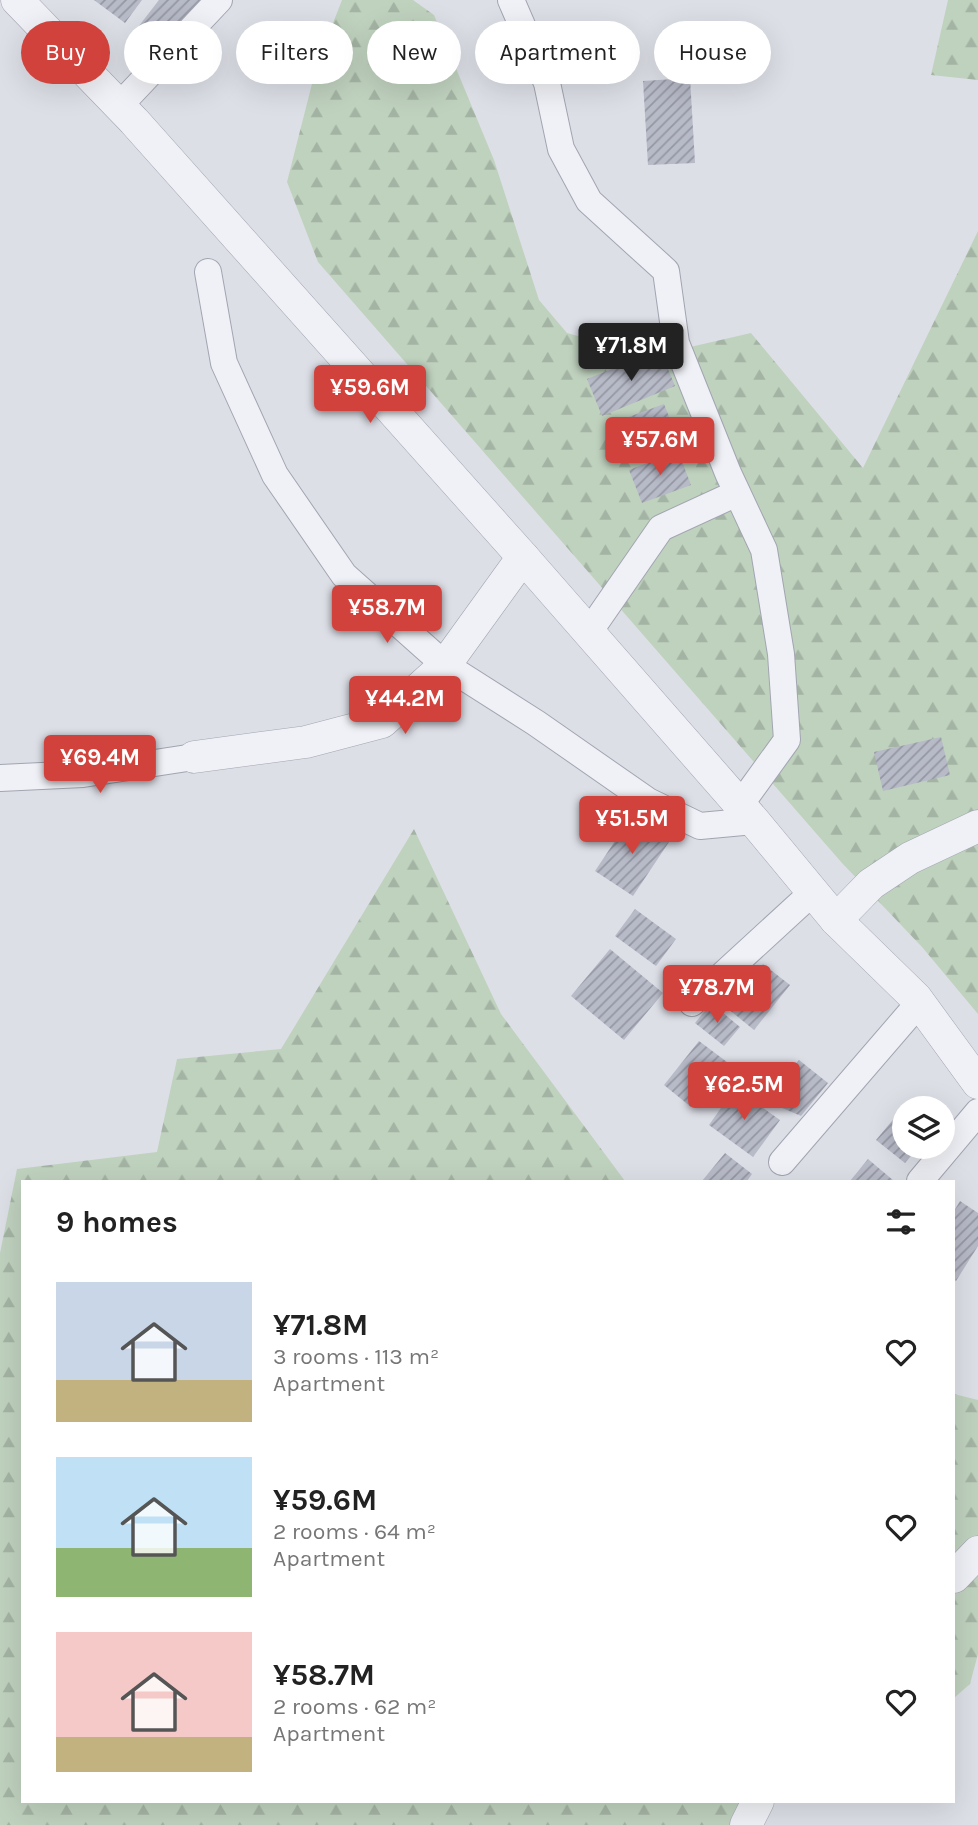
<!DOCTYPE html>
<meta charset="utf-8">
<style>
body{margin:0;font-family:Karla,sans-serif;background:#f2f2f2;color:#222;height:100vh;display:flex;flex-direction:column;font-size:26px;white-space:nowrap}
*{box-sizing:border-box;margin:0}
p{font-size:23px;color:#767676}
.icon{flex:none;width:38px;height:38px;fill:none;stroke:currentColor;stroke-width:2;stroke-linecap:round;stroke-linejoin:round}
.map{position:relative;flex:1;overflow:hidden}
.drawer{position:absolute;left:21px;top:1180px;width:934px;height:623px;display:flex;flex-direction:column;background:#fff;border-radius:0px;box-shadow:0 7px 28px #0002}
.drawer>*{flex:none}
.banner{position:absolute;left:21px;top:21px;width:936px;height:63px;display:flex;gap:14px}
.controls{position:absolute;left:892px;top:1096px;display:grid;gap:14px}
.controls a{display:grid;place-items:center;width:63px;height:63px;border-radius:50%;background:#fff;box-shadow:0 7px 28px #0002;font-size:35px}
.price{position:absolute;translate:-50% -60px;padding:0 16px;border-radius:7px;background:#d2423c;color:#fff;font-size:23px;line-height:46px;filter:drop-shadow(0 2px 4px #0008)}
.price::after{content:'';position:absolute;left:50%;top:42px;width:21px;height:16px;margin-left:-10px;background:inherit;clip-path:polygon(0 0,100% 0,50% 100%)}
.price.selected{background:#222;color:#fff}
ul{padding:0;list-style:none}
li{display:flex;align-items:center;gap:21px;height:175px;padding:0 35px}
li span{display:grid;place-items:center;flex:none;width:196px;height:140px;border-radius:0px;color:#555}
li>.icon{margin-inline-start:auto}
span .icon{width:84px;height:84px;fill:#fffc;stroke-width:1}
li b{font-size:30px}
h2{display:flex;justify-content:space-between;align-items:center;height:84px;padding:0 35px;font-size:30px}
.tag{padding:0 24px;border-radius:32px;background:#fff;box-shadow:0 7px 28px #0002;font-size:24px;line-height:63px}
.tag.selected{background:#d2423c;color:#fff}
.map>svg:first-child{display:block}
</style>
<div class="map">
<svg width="978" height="1825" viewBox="0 0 978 1825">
<defs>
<pattern id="forest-firs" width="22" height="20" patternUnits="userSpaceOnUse" patternTransform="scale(1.75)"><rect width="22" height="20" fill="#bfd2be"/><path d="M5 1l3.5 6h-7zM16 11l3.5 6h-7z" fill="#a4b4a4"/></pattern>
<pattern id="building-hatch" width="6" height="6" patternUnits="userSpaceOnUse" patternTransform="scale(1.75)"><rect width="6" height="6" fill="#b7bac7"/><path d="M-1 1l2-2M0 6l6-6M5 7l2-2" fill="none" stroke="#9597a3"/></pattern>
</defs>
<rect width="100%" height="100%" fill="#dddfe7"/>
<g fill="url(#forest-firs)">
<polygon points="342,0 413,0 434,15 494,160 539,300 567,333 651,356 751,333 863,468 978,231 978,1014 922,947 842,863 318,262 287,182 317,64"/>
<polygon points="948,0 978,0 978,80 931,75"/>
<polygon points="414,829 501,1014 625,1181 23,1181 23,1801 761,1801 750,1825 0,1825 0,1253 17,1169 157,1152 177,1059 281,1049"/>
<polygon points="954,1394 978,1400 978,1654 970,1684 954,1698"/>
</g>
<g fill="url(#building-hatch)">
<polygon points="94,0 142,0 125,23"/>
<polygon points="159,0 209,0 168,55 135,31"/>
<polygon points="690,78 695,163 648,165 643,81"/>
<polygon points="660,350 675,386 602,416 587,379"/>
<polygon points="664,404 677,437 627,455 615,422"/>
<polygon points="678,451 691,485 642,503 629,470"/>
<polygon points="941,737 950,775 883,791 874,752"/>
<polygon points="631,817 669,842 633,896 595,871"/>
<polygon points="635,909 676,939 656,966 615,936"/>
<polygon points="610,949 663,993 624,1040 571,996"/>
<polygon points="763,964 790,985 754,1030 727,1008"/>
<polygon points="711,1003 740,1027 724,1046 695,1023"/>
<polygon points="699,1041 727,1062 691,1107 664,1085"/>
<polygon points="799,1060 828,1083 801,1116 766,1101"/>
<polygon points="735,1088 780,1120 753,1157 709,1125"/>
<polygon points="906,1104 910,1108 905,1108 905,1146 919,1146 905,1163 876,1140"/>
<polygon points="725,1153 752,1174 747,1181 702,1181"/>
<polygon points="868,1159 894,1181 850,1181"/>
<polygon points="960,1201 978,1213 978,1246 956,1281 954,1279 954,1211"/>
</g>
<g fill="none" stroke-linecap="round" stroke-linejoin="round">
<defs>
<g id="minor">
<polyline points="511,0 547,83 561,149 589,201 666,271 676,343 728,473 764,550 781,654 787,740 740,805"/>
<polyline points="119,106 219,0"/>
<polyline points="208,272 224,363 275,475 344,575 445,665 536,723 648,801 700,826 754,821"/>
<polyline points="589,632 661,528 737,493"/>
<polyline points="0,778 83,774 194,757"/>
<polyline points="692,1003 813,892"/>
<polyline points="782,1162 919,1003"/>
<polyline points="920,1181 978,1112"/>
</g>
<g id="tertiary">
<polyline points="17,0 134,121 523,557 754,821 836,920 916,998 978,1083"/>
<polyline points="194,757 306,742 382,722 445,665 523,557"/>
<polyline points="836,920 871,884 910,858 978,826"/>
<polyline points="954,1577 978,1552"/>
<polyline points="746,1825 758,1801"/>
</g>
</defs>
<use href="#minor" stroke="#a2a5b1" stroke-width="28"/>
<use href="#tertiary" stroke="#a2a5b1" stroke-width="33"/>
<use href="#minor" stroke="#f0f1f6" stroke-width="26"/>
<use href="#tertiary" stroke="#f0f1f6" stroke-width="32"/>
</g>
</svg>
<div class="controls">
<a><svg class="icon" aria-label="layers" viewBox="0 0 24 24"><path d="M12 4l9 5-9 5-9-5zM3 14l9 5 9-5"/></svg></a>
</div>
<b class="price selected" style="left:631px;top:383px">¥71.8M</b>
<b class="price" style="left:370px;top:425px">¥59.6M</b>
<b class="price" style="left:660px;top:477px">¥57.6M</b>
<b class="price" style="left:387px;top:645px">¥58.7M</b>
<b class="price" style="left:405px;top:736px">¥44.2M</b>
<b class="price" style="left:100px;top:795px">¥69.4M</b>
<b class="price" style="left:632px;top:856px">¥51.5M</b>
<b class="price" style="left:717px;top:1025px">¥78.7M</b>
<b class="price" style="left:744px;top:1122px">¥62.5M</b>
<div class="banner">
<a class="tag selected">Buy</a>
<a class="tag">Rent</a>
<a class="tag">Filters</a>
<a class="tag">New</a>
<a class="tag">Apartment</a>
<a class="tag">House</a>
</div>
<section class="drawer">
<h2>9 homes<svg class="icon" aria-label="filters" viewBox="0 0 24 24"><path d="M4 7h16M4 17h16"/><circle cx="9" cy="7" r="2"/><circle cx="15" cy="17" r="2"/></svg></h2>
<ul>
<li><span style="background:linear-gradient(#c9d6e8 70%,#c2b280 0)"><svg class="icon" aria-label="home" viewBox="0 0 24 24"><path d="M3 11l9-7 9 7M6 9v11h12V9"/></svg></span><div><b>¥71.8M</b><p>3 rooms · 113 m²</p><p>Apartment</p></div><svg class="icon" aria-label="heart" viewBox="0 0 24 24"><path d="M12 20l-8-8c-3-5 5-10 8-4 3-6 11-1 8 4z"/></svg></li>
<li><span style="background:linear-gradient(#bfe0f5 65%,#8fb573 0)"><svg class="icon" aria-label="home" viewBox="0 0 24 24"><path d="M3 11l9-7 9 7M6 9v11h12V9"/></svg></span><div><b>¥59.6M</b><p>2 rooms · 64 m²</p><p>Apartment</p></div><svg class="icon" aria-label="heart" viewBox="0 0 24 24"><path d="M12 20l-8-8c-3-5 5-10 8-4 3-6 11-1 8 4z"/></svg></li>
<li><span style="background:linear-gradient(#f6c9c9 75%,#c2b280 0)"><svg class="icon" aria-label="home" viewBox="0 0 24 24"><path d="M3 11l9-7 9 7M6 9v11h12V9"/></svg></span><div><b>¥58.7M</b><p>2 rooms · 62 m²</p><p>Apartment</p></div><svg class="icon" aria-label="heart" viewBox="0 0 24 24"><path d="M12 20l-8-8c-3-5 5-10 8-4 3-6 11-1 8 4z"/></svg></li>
</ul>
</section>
</div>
